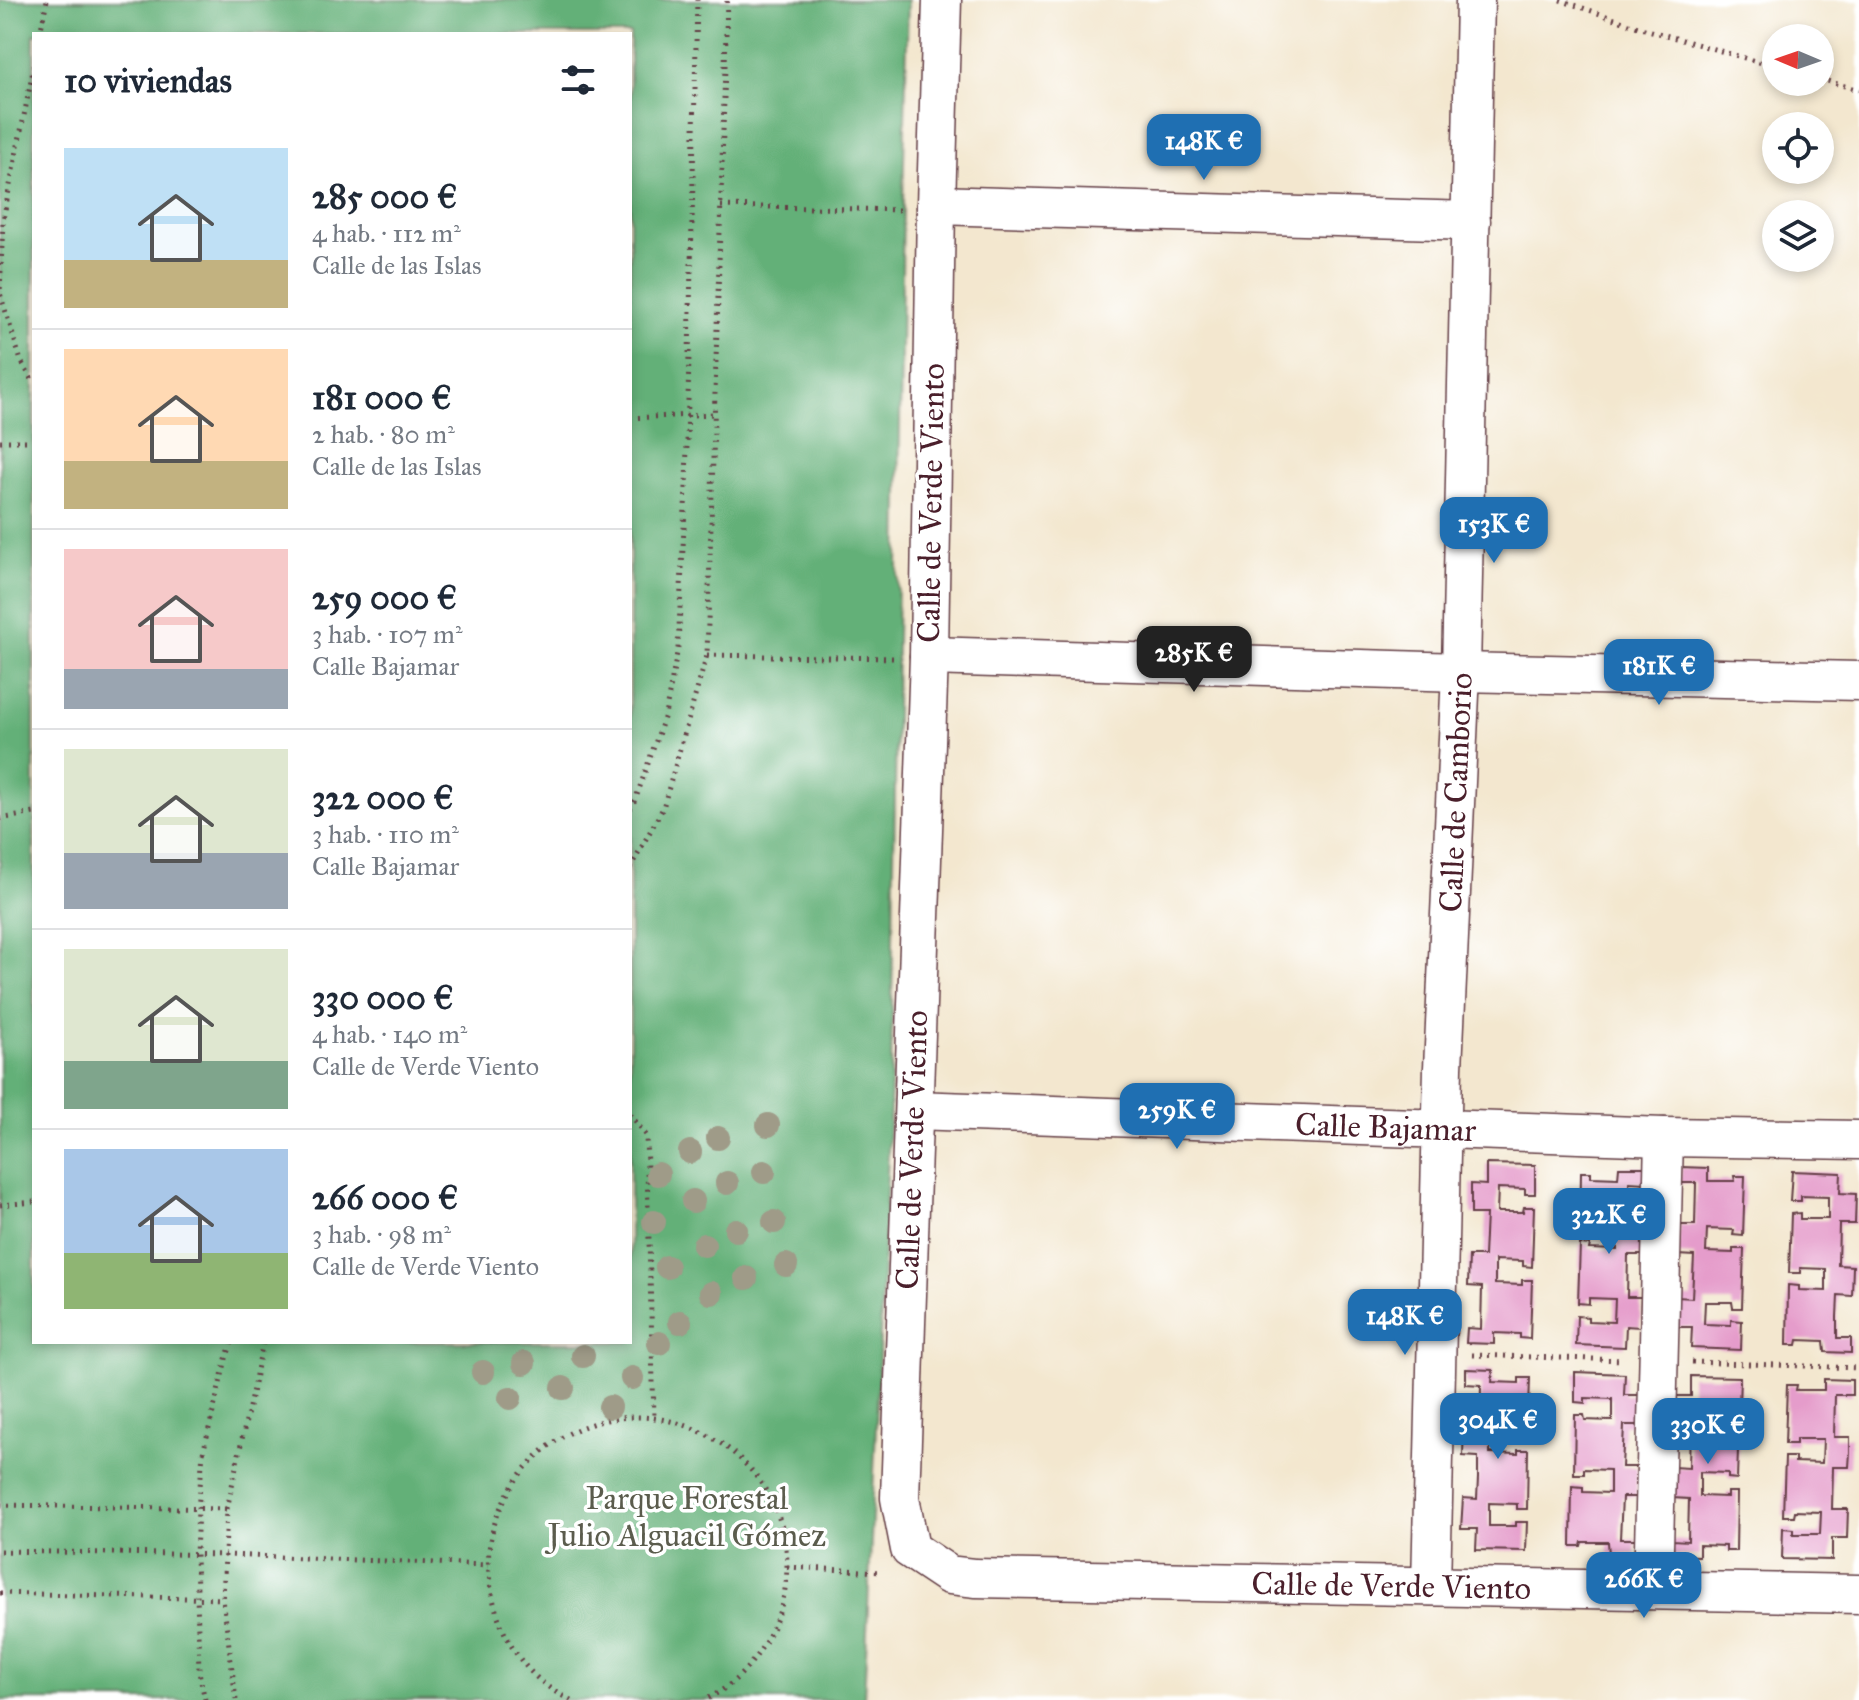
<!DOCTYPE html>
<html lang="es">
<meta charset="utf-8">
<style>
body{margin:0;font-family:"IM FELL Great Primer",serif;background:#f6f6f7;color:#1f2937;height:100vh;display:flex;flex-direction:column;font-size:30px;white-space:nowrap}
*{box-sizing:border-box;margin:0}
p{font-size:26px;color:#747a83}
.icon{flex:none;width:44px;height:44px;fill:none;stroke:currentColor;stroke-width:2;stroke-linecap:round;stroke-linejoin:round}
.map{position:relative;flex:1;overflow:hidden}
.side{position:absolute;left:32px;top:32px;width:600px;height:1312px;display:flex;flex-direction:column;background:#fff;border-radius:0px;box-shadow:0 4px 12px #0003}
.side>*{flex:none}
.needle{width:52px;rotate:272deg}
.tools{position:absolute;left:1762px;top:24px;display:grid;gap:16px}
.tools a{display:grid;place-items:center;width:72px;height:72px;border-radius:50%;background:#fff;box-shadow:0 4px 12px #0003;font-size:40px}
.price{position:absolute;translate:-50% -68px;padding:0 18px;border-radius:16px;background:#1f6fb2;color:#fff;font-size:26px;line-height:52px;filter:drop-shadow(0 2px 4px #0008)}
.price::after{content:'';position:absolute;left:50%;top:48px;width:24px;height:18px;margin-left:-12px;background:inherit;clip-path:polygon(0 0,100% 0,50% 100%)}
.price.current{background:#222;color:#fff}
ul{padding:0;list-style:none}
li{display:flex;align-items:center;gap:24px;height:200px;padding:0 32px}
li+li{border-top:2px solid #e0e1e3}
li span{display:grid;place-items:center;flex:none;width:224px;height:160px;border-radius:0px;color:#555}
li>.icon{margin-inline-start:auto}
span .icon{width:96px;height:96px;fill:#fffc;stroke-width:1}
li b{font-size:34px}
h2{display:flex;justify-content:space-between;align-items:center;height:96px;padding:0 32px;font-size:34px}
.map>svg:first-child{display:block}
</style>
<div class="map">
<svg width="1859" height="1700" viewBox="0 0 1859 1700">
<rect width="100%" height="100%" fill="#fff"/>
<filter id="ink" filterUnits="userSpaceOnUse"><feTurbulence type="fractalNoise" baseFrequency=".0125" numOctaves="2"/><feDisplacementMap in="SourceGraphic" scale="16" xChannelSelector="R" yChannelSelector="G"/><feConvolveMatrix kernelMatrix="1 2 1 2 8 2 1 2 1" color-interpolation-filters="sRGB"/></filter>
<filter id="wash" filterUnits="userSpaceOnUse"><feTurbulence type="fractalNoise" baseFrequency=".006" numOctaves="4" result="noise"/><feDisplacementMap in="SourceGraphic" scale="32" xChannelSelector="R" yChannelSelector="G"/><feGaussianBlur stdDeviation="1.8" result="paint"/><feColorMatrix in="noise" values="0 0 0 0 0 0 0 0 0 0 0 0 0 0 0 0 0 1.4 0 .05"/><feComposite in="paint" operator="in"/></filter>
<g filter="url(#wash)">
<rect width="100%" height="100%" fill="#f3e7cf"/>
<path fill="#64b078" stroke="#576852" stroke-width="2" fill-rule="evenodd" d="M0,0H908L903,203L891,1086L864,1700H0ZM34,34H630V1342H34Z"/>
<g id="blocks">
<g fill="#e59ccb">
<polygon points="1486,1164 1535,1165 1535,1194 1525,1194 1525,1189 1498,1188 1497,1212 1523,1212 1524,1207 1534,1207 1532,1267 1523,1266 1523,1261 1495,1260 1495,1284 1522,1285 1522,1280 1532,1280 1530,1339 1520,1338 1520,1334 1494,1333 1494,1344 1466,1343 1467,1328 1481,1329 1482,1287 1468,1286 1469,1256 1484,1256 1486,1214 1471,1214 1471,1184 1486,1185"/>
<polygon points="1619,1167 1646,1167 1645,1183 1629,1182 1629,1224 1645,1225 1644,1255 1628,1255 1627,1297 1641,1297 1640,1327 1626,1326 1625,1347 1576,1345 1577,1316 1588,1317 1588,1321 1614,1322 1615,1299 1589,1298 1589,1304 1578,1303 1580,1244 1590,1245 1589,1249 1617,1250 1617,1227 1590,1226 1590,1231 1580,1231 1581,1172 1591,1172 1591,1177 1618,1178"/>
<polygon points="1681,1167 1708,1168 1708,1181 1735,1181 1734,1176 1745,1176 1743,1236 1733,1235 1734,1230 1707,1229 1706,1252 1733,1253 1733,1249 1744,1249 1742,1308 1733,1308 1732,1302 1705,1302 1704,1324 1731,1325 1731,1320 1742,1321 1741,1350 1691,1348 1692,1327 1677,1327 1677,1297 1692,1298 1694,1256 1678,1255 1679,1225 1695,1225 1696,1183 1681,1183"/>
<polygon points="1792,1171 1841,1173 1840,1193 1856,1194 1855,1224 1839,1224 1838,1265 1853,1266 1852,1296 1838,1295 1837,1317 1837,1338 1851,1338 1851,1353 1825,1352 1824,1341 1798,1340 1797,1345 1787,1345 1788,1285 1799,1286 1799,1290 1826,1291 1826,1269 1800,1268 1800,1273 1789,1273 1791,1214 1800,1213 1800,1219 1828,1219 1828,1197 1801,1196 1801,1201 1790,1201"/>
<polygon points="1466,1369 1493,1370 1492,1382 1519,1383 1519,1378 1530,1378 1528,1437 1518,1437 1519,1431 1491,1431 1490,1453 1518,1454 1518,1450 1528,1450 1527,1509 1517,1509 1517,1504 1489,1503 1489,1526 1516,1526 1516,1522 1527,1522 1526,1551 1476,1550 1477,1529 1461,1529 1463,1498 1477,1499 1478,1478 1478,1457 1463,1456 1464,1426 1480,1426 1481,1385 1466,1384"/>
<polygon points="1575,1372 1625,1374 1624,1395 1640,1395 1639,1425 1624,1425 1622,1467 1637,1467 1636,1497 1622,1497 1620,1539 1636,1539 1635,1554 1609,1554 1608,1542 1582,1542 1581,1546 1571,1546 1572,1486 1583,1487 1583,1492 1610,1493 1610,1470 1584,1469 1584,1474 1574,1474 1575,1415 1584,1415 1585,1420 1612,1421 1612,1399 1585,1398 1585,1403 1575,1402"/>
<polygon points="1691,1376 1740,1377 1739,1406 1730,1406 1730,1402 1702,1401 1702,1424 1728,1424 1729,1419 1739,1419 1737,1479 1728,1478 1728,1473 1700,1472 1700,1496 1727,1497 1727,1492 1737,1492 1736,1551 1726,1551 1726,1546 1699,1545 1699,1556 1671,1555 1672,1540 1688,1541 1689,1499 1673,1498 1673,1467 1689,1468 1690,1426 1675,1426 1676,1396 1691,1396"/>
<polygon points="1824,1379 1852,1380 1852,1395 1835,1395 1834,1437 1850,1437 1850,1452 1849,1467 1833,1467 1832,1509 1848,1509 1847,1538 1832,1538 1832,1560 1782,1559 1783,1528 1793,1529 1793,1534 1820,1534 1821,1512 1795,1511 1794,1516 1783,1516 1785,1457 1795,1457 1795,1462 1822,1463 1823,1439 1796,1439 1796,1444 1785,1444 1787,1385 1797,1385 1796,1390 1824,1390"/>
</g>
</g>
</g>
<g filter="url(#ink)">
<use href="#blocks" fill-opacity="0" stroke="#633d44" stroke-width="2"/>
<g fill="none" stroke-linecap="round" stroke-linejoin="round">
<defs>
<g id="minor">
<path id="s1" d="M942,0L936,205L929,656L900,1498L910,1549L949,1575L975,1578L1859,1594"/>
<polyline points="936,205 1471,221"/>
<polyline points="929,656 1461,672 1859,681"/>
<path id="s2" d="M914,1110L1664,1137L1859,1140"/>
<path id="s3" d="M1431,1586L1443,1068L1461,672L1475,0"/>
<polyline points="1653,1589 1664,1137"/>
</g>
</defs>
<use href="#minor" stroke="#633d44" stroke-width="41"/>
<g stroke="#633d44" stroke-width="5" stroke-dasharray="2 6" stroke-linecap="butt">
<polyline points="1560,0 1641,28 1776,67"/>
<polyline points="40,34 47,0"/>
<polyline points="34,66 3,220 0,293 21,361 34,383"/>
<polyline points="1820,79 1859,90"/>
<polyline points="721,206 902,210"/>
<polyline points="630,418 714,414"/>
<polyline points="0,441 34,441"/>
<polyline points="707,655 893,658"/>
<polyline points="630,809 636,798 665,715 678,648 686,487 697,0"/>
<polyline points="0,819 34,813"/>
<polyline points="630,868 663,808 707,655 727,0"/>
<polyline points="630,1114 646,1135 654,1417"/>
<polyline points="0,1205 34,1202"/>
<polyline points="1472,1355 1622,1360"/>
<polyline points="1692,1362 1859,1368"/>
<polyline points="0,1505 227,1509"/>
<polyline points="0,1551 226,1555 488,1565"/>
<polyline points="787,1567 882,1572"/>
<polyline points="0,1593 223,1599"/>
<polyline points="205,1700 199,1672 196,1554 198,1509 203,1453 226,1359 232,1342"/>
<polyline points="236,1700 223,1599 227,1509 263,1342"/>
<path d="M571,1700C521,1678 494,1627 489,1574C486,1544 495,1514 511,1488C526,1462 551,1441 578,1429C694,1380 818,1489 780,1610C767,1647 741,1684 704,1700"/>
</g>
<use href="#minor" stroke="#fff" stroke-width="38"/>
</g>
<g fill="#9f9b88">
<circle cx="768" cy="1125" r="12"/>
<circle cx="718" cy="1138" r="12"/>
<circle cx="690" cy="1152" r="12"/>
<circle cx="764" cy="1172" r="12"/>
<circle cx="658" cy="1174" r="12"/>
<circle cx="727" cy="1183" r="12"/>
<circle cx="693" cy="1201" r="12"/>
<circle cx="654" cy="1222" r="12"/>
<circle cx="774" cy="1222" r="12"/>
<circle cx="736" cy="1230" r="12"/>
<circle cx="704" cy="1245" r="12"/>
<circle cx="786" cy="1265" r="12"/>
<circle cx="667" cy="1267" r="12"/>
<circle cx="746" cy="1278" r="12"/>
<circle cx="711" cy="1293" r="12"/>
<circle cx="680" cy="1322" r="12"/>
<circle cx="659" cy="1343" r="12"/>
<circle cx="583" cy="1356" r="12"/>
<circle cx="524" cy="1363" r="12"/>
<circle cx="483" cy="1372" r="12"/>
<circle cx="632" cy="1378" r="12"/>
<circle cx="563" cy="1388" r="12"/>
<circle cx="510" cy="1398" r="12"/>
<circle cx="610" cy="1407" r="12"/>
</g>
</g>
<g text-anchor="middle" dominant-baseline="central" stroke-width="7" stroke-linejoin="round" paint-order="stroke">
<g font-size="32" fill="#4a1f2b" stroke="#fff">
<text transform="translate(931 503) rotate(-89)">Calle de Verde Viento</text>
<text stroke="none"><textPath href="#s3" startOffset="794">Calle de Camborio</textPath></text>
<text stroke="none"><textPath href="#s2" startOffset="472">Calle Bajamar</textPath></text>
<text transform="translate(912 1150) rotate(-88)">Calle de Verde Viento</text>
<text stroke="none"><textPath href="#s1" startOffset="2040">Calle de Verde Viento</textPath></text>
</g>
<g font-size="32" fill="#5b5c4d" stroke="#fff">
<text x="687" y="1498">Parque Forestal<tspan x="687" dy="37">Julio Alguacil Gómez</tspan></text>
</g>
</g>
</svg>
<div class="tools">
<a><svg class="needle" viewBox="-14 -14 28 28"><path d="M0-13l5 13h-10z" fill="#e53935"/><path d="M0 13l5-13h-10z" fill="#747a83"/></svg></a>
<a><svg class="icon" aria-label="locate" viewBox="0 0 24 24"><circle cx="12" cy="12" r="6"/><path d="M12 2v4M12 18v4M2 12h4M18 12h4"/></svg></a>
<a><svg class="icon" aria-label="layers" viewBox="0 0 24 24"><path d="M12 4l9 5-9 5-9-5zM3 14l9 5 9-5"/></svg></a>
</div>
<b class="price" style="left:1204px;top:182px">148K €</b>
<b class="price" style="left:1494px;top:565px">153K €</b>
<b class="price current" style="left:1194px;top:694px">285K €</b>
<b class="price" style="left:1659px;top:707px">181K €</b>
<b class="price" style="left:1177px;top:1151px">259K €</b>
<b class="price" style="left:1609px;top:1256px">322K €</b>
<b class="price" style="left:1405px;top:1357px">148K €</b>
<b class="price" style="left:1498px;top:1461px">304K €</b>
<b class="price" style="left:1708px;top:1466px">330K €</b>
<b class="price" style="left:1644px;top:1620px">266K €</b>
<section class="side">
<h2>10 viviendas<svg class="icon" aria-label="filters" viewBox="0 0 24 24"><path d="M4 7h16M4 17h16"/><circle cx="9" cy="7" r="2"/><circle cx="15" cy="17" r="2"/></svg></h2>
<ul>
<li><span style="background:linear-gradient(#bfe0f5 70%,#c2b280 0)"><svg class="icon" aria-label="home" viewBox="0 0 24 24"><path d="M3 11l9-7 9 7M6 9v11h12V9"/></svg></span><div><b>285 000 €</b><p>4 hab. · 112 m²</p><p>Calle de las Islas</p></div></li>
<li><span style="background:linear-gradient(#ffd9b3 70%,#c2b280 0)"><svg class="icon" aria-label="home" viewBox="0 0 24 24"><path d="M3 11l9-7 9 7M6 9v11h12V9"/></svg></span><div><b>181 000 €</b><p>2 hab. · 80 m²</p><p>Calle de las Islas</p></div></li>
<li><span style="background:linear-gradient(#f6c9c9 75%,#9aa5b1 0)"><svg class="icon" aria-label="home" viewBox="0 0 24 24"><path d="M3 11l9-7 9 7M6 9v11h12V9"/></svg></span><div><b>259 000 €</b><p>3 hab. · 107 m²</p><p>Calle Bajamar</p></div></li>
<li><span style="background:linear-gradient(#dfe7d0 65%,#9aa5b1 0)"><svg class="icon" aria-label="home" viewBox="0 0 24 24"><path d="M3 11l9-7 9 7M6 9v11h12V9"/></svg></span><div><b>322 000 €</b><p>3 hab. · 110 m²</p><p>Calle Bajamar</p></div></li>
<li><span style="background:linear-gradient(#dfe7d0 70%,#7fa58c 0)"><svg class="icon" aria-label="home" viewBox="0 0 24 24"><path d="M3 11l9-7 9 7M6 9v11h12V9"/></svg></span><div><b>330 000 €</b><p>4 hab. · 140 m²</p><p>Calle de Verde Viento</p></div></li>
<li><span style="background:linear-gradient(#a9c7e8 65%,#8fb573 0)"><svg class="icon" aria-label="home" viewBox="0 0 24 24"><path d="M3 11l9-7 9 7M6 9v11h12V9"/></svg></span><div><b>266 000 €</b><p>3 hab. · 98 m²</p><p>Calle de Verde Viento</p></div></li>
</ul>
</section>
</div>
